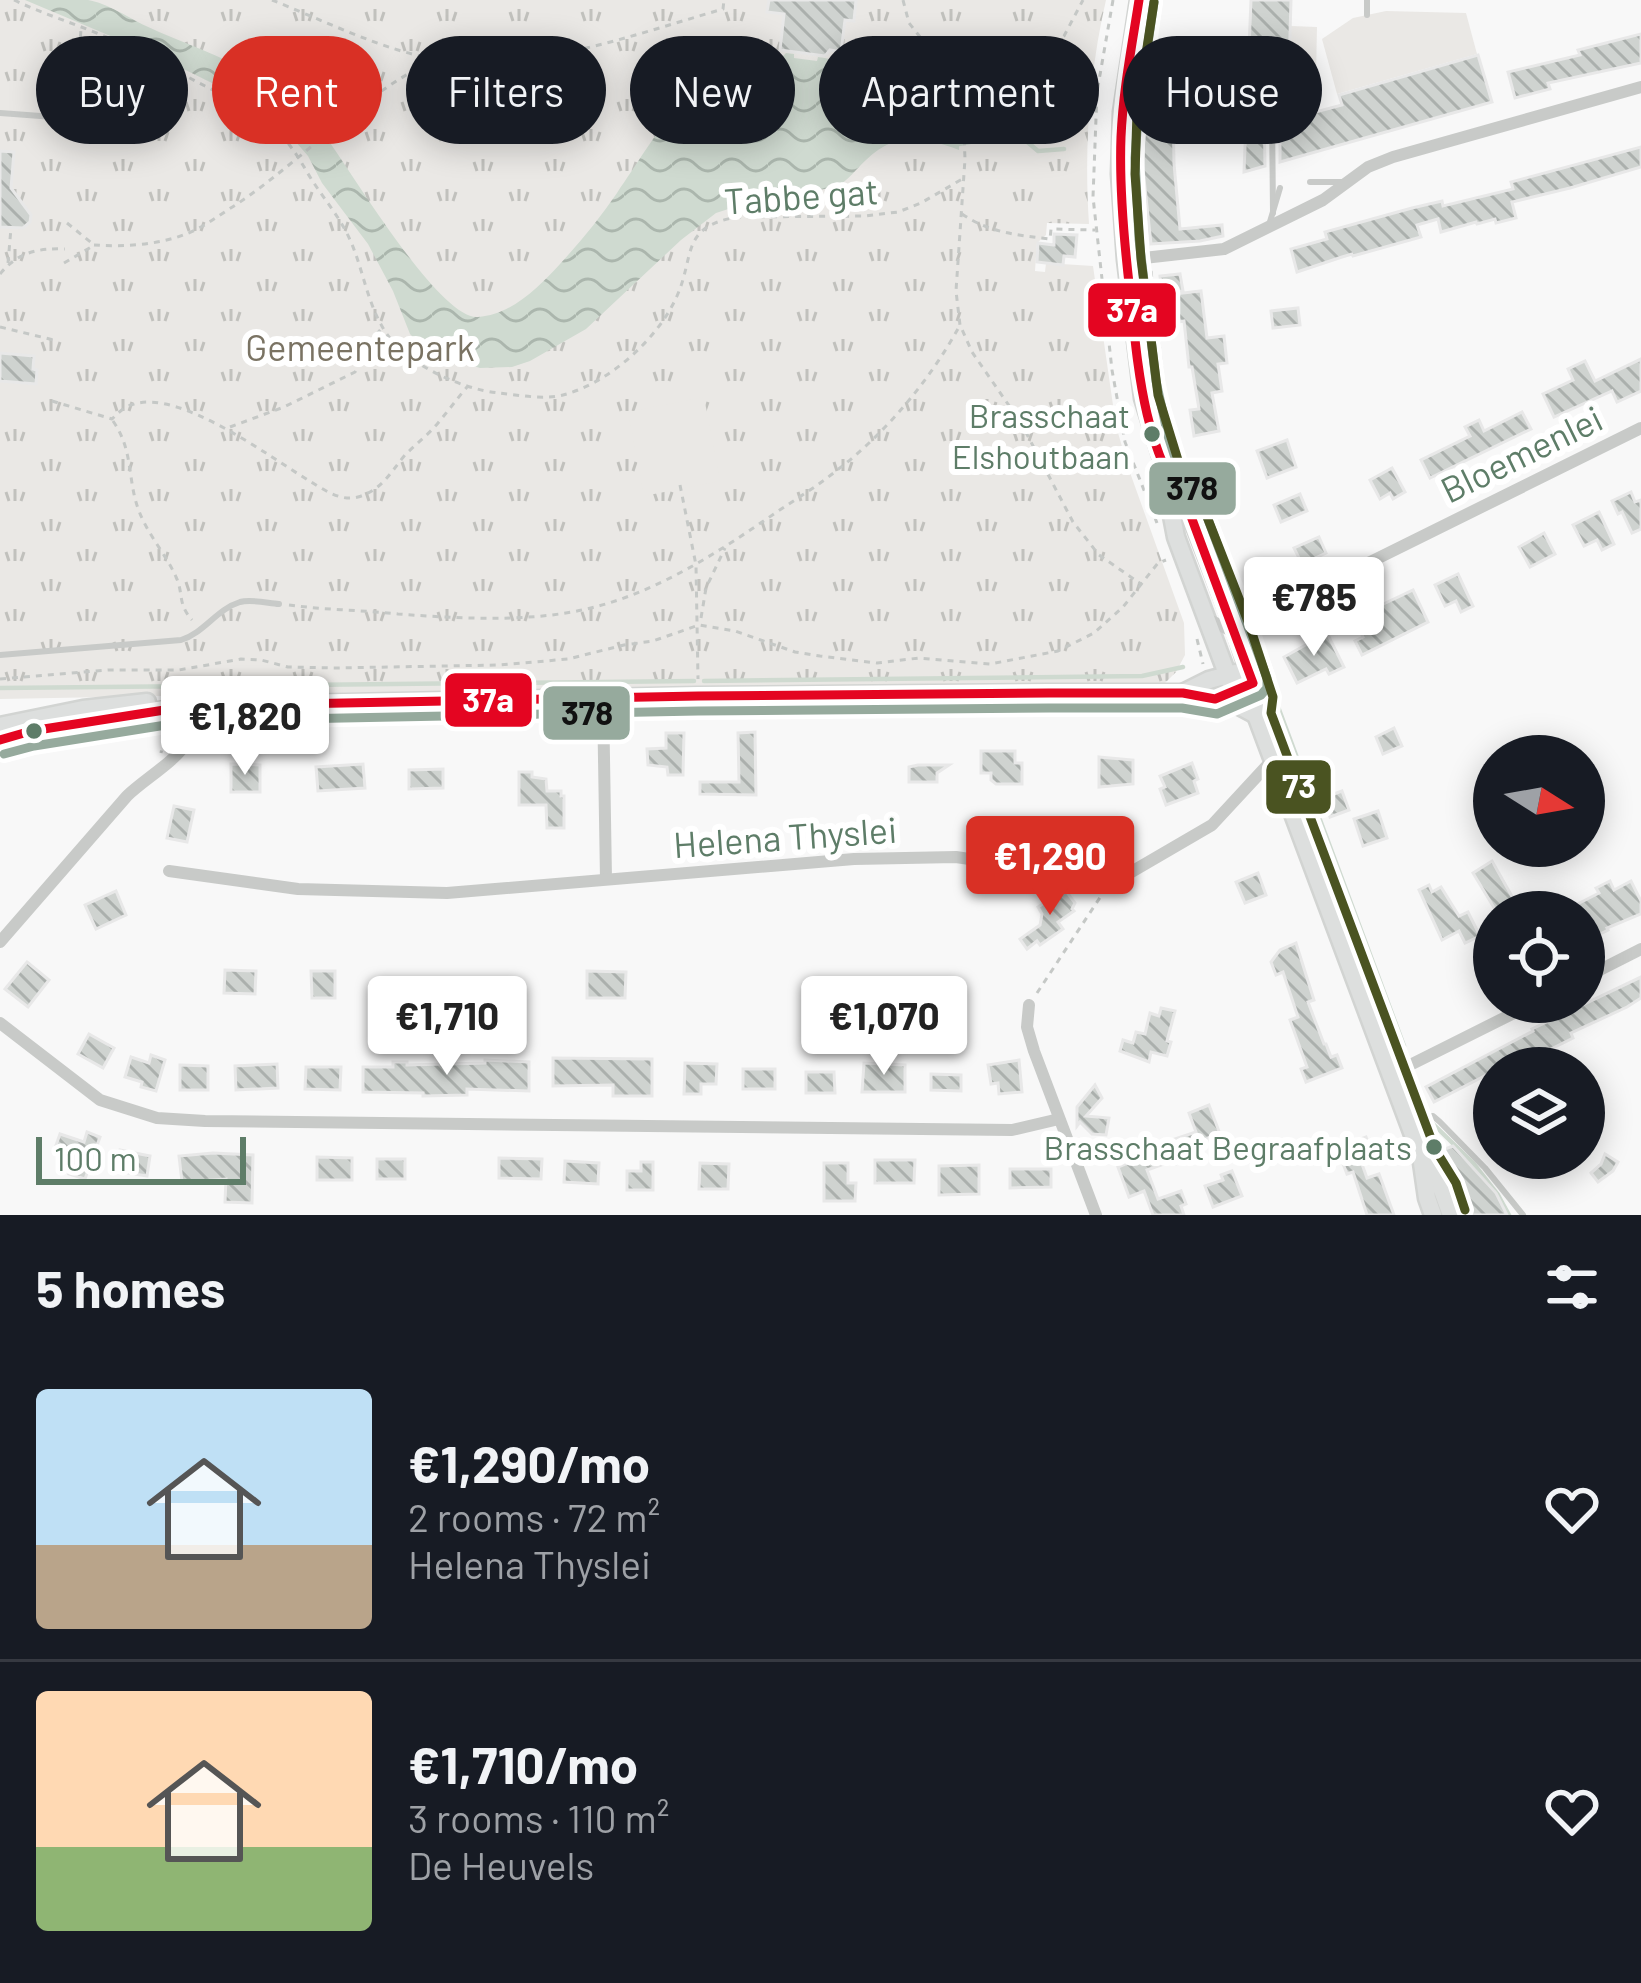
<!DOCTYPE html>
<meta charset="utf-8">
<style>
body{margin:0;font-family:Barlow,sans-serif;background:#242831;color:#f1f3f6;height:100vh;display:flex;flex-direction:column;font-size:45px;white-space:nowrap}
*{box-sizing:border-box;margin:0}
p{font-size:39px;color:#9ea1a6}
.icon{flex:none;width:66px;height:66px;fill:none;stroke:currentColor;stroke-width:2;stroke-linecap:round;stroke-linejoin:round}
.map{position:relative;height:1215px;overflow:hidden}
.drawer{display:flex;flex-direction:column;background:#171b24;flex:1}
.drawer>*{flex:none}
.guide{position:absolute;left:36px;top:36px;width:1569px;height:108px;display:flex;gap:24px}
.needle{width:78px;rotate:101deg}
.fabs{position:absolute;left:1473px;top:735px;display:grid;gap:24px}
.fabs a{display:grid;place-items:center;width:132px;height:132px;border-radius:50%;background:#171b24;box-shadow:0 6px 30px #0003;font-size:60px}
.scale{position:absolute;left:36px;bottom:30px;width:210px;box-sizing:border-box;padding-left:12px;border:6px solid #5e7d68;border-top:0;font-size:33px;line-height:42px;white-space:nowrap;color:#5e7d68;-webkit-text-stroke:9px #fff;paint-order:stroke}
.price{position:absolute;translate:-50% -102px;padding:0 27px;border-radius:12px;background:#fff;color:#222;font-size:39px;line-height:78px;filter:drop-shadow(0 3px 6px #0008)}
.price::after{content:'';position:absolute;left:50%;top:72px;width:36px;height:27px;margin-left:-18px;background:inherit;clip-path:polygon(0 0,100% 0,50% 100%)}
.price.on{background:#d93025;color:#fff}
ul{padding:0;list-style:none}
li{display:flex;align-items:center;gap:36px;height:300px;padding:0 36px}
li+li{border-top:3px solid #363941}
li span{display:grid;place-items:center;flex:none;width:336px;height:240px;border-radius:12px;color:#555}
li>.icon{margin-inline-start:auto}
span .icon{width:144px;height:144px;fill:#fffc;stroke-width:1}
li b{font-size:51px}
h2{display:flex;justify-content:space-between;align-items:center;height:144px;padding:0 36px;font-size:51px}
.pill{padding:0 42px;border-radius:54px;background:#171b24;box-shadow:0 6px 30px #0003;font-size:42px;line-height:108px}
.pill.on{background:#d93025;color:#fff}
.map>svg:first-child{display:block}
</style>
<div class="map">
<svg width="1641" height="1215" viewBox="0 0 1641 1215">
<defs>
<pattern id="park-tufts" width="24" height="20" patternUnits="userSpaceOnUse" patternTransform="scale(3)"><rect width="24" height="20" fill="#eae8e5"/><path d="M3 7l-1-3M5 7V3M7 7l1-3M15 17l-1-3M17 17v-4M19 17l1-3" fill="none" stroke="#c1c1bd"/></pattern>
<pattern id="water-waves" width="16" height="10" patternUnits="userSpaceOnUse" patternTransform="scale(3)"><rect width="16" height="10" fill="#cfdad0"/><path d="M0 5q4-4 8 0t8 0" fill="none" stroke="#abb6ad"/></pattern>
<pattern id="building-back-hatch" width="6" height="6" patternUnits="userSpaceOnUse" patternTransform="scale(3)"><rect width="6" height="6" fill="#cfd3d0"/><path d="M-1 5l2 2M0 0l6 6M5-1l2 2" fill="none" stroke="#abb0ad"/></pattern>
</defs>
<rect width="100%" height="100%" fill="#f8f8f8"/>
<path fill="url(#park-tufts)" d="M0,0H1106C1089,74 1084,149 1089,224L1047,223L1046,235L1037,243L1035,271L1045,272L1046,263L1093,266L1116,426L1128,467L1184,623L1185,655L1176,672L1163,685L496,690L0,699Z"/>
<g fill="#eae8e5">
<polygon points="1386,11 1466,13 1477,54 1337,94 1322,39 1353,18"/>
<polygon points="1291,26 1317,27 1316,76 1290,76"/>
<polygon points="704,397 720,481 644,496 628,412"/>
</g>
<path fill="url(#water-waves)" d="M25,0C45,0 68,0 88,0C107,3 129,18 146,26C195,49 250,64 291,100C305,113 318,126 328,140C352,173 440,320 478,317C511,315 539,287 560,264C581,241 600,218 617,193C658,135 700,48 783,56L786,53L794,54V58L817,61L818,57C854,62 895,83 923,108C942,125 927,127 959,138V150C922,137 898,130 866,160C855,170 849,180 836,187L750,202L716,213L681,240L586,329L530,361L512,367L480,368L439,355L421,345L410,334L393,291L368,244L322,183L308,156L281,125L218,86L153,54Z"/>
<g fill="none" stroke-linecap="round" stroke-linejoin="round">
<g stroke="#cfdad0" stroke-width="4.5">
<polyline points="959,144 980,140 1025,140 1038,151 1064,149"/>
<polyline points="1254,642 1404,1046"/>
<polyline points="704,681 1142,676 1183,667"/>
<polyline points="0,688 694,681"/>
<polyline points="1415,1080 1431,1122 1473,1163 1498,1195 1509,1215"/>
</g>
</g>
<g fill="url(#building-back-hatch)" stroke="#e8e8e8" stroke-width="3">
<polygon points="769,0 856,0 854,21 845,20 841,52 830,50 825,56 780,50 784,14 767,12"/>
<polygon points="1251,0 1291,0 1288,102 1264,101 1265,166 1244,172"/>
<polygon points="1641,34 1641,63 1548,83 1550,89 1515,98 1508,72 1580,55 1578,50"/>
<polygon points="1164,44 1181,48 1178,66 1160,62"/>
<polygon points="1478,55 1492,102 1280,162 1280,133 1292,129 1289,119 1342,105 1339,95"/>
<polygon points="1143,99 1173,100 1174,164 1180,229 1222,225 1223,236 1200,241 1151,244 1143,169"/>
<polygon points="1641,147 1641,167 1570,188 1512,202 1516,218 1496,223 1495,219 1477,224 1476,222 1441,232 1438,219 1417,225 1421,237 1353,256 1352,254 1342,257 1297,272 1291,249 1327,239 1325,232 1412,208 1442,201 1443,206 1513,189 1511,182"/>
<polygon points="0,151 14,152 11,188 31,215 30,222 23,228 0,227"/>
<polygon points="1054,234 1077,235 1075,257 1064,256 1063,265 1037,262 1038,243 1054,245"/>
<polygon points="1180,274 1183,291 1162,293 1160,276"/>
<polygon points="1201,291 1207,338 1224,336 1227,363 1218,364 1222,391 1212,393 1219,431 1194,436 1190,410 1199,409 1192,367 1189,367 1184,321 1178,322 1174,294"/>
<polygon points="1298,308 1300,325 1273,328 1271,311"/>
<polygon points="0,353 34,356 33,369 37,370 36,384 0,381"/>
<polygon points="1641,359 1641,391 1617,402 1612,391 1554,417 1543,394 1573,380 1568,369 1585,361 1595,381"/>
<polygon points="1522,412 1531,429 1430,478 1421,460 1470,436 1465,427 1479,420 1484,431"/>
<polygon points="1287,440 1296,467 1267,478 1257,451"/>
<polygon points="1392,468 1405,492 1393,499 1390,493 1380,499 1370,480"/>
<polygon points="1631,492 1635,502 1641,500 1641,529 1632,533 1622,512 1618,514 1612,501"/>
<polygon points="1300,494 1307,511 1281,522 1274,505"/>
<polygon points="1599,512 1614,544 1602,550 1597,540 1584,546 1573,525"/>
<polygon points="1544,533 1555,554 1530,567 1519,547"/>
<polygon points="1319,537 1326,553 1302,564 1294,548"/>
<polygon points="1458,574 1473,606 1461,612 1456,601 1445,606 1435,585"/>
<polygon points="1413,590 1428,622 1362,655 1355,641 1363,637 1354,618"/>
<polygon points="1327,633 1344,667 1329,674 1326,669 1297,683 1284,657"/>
<polygon points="1394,728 1402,746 1383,754 1376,737"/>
<polygon points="755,732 756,795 700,794 700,782 739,782 738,733"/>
<polygon points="666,733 684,733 683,775 668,775 667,767 648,765 647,749 666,748"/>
<polygon points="981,751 1015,751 1015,763 1022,763 1022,784 996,784 991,780 991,773 981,773"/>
<polygon points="1099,757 1133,760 1133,784 1099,787"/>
<polygon points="1192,763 1198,779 1194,781 1198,793 1166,805 1160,789 1165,787 1160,776"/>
<polygon points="231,764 260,765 260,792 231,792"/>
<polygon points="363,764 365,788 318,791 316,767"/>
<polygon points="918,765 949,765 937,773 937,782 909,782 909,767"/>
<polygon points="443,769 443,788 409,789 409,770"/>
<polygon points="519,772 532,772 532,777 546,779 547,791 561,791 561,796 564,796 564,828 547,828 546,805 519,805"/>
<polygon points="1342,791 1349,810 1330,817 1323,798"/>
<polygon points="174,806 194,810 187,842 167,838"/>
<polygon points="1378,811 1387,838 1363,846 1354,819"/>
<polygon points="1492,861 1514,900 1496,911 1473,873"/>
<polygon points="1258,873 1266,895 1245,903 1236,882"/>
<polygon points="1610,881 1614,890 1631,881 1641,901 1641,914 1607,928 1608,930 1584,942 1584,912 1562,912 1599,893 1596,888"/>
<polygon points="1429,885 1432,892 1441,887 1459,916 1468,912 1480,936 1465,943 1459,931 1442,940 1419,890"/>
<polygon points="1057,887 1062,894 1066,891 1075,903 1072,909 1074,911 1058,922 1063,929 1040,945 1037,941 1027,949 1020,939 1040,925 1042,914 1038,907 1049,900 1046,895"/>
<polygon points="116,891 126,915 96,929 85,905"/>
<polygon points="1296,943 1314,1000 1308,1002 1324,1044 1326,1044 1331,1057 1337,1055 1342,1068 1306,1082 1301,1069 1307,1067 1290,1020 1298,1017 1283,972 1276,975 1271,962 1280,950"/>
<polygon points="27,962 49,980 28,1007 5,989"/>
<polygon points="225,970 256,971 255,994 224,993"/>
<polygon points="311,971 335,971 335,998 312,998"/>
<polygon points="587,971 626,972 625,998 587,998"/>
<polygon points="1641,977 1641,998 1627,1007 1571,1033 1573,1038 1537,1056 1539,1059 1521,1068 1494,1068 1494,1071 1434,1102 1426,1087 1533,1031 1532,1029"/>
<polygon points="1161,1008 1175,1011 1167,1041 1171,1042 1167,1056 1151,1052 1149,1062 1120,1051 1123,1040 1133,1043 1136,1032 1145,1034 1150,1013 1159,1016"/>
<polygon points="89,1034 114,1048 103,1068 78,1054"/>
<polygon points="151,1055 165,1060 156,1091 141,1087 142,1082 125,1077 131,1057 149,1063"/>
<polygon points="553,1058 652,1059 652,1096 613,1096 613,1085 553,1086"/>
<polygon points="485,1060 529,1062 529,1091 467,1089 467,1095 423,1096 423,1093 363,1092 363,1067 393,1067 393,1062 407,1062 407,1065 485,1063"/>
<polygon points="1019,1060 1022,1092 999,1094 998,1083 991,1084 988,1065"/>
<polygon points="685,1063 717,1064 716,1084 701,1084 701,1094 684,1094"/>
<polygon points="864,1063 905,1065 905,1092 862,1092"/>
<polygon points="277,1064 278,1088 236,1090 235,1066"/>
<polygon points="180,1065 208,1066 208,1090 180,1090"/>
<polygon points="306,1067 341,1067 340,1090 305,1089"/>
<rect x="743" y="1069" width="32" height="20"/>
<polygon points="806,1072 834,1072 835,1093 806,1093"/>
<polygon points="931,1074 961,1075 961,1091 931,1090"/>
<polygon points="1095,1085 1102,1098 1086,1116 1109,1118 1106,1135 1092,1134 1080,1122 1077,1126 1077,1107"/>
<polygon points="1209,1105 1220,1134 1208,1138 1209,1141 1185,1150 1188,1159 1176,1164 1175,1160 1147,1170 1158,1199 1181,1191 1186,1204 1181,1206 1184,1215 1153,1215 1144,1191 1129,1197 1118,1167 1150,1154 1148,1148 1196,1132 1189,1113"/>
<polygon points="87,1132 100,1137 85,1179 69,1174 76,1156 55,1148 60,1134 84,1142"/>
<polygon points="1366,1137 1370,1149 1358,1153 1367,1178 1379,1174 1394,1215 1367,1215 1353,1172 1347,1174 1337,1148"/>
<polygon points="1453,1146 1496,1193 1507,1215 1466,1215 1442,1150"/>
<polygon points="120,1150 150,1156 147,1176 116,1171"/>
<polygon points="213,1153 253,1155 252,1203 225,1202 226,1179 182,1182 179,1156"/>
<polygon points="1605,1154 1618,1162 1613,1171 1598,1182 1591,1173 1601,1164"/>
<polygon points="317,1157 352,1158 352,1180 317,1180"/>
<polygon points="499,1158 542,1159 541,1179 499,1178"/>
<rect x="377" y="1159" width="28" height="20"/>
<polygon points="875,1160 915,1160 914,1183 875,1183"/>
<polygon points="565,1161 599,1163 598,1184 564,1182"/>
<polygon points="641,1162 653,1162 653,1190 627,1190 627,1171 641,1171"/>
<polygon points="700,1163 729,1164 728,1189 699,1189"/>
<polygon points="824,1163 848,1163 848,1183 856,1183 855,1201 824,1201"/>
<polygon points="979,1165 979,1194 939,1195 939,1166"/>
<polygon points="1010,1169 1051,1169 1051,1187 1010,1188"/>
<polygon points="1232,1171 1242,1196 1213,1207 1205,1186 1223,1180 1221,1175"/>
</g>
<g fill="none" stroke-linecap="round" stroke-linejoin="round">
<defs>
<g id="secondary">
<polyline points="1139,0 1122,112 1120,174 1126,260 1143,398 1173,494 1189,511 1235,629 1258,700 1256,715 1421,1156 1442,1190 1451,1215"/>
<polyline points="1173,494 1172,516 1176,537 1239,706 1256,715"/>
<polyline points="1183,693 1209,680 1235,673"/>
<polyline points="0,726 83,709 147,702"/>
<polyline points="0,740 31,731 190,706 698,696 1049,693 1183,693 1215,699 1253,683"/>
<polyline points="1422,1163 1427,1198 1433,1215"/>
</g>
</defs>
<use href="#secondary" stroke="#d2d4d2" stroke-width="21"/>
<g stroke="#c5c8c6" stroke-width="3" stroke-dasharray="6 6" stroke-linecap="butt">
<path d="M14,0C41,13 70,22 99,34C136,48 170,68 205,86C227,97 250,107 269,123C286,138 296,153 307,172C321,196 340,216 351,242C363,270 367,301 383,328C403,363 460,389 499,393C519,395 543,400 563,395C609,383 658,339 677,296C695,256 680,226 738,217L865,216L898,212L921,203L964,178"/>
<path d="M272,0C320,19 387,52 436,59C536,72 629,36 723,9L724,0"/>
<polyline points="903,0 909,23 940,62 963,111 965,159 956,291 960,325 972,352 1021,423 1073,522 1099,555 1141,584"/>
<polyline points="1113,0 1097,92 1093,197 1112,370 1125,442 1157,523"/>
<polyline points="77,85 81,29"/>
<polyline points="964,123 1064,36 1083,0"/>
<path d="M962,214C990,233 1017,235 1050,239L1051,229L1095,230"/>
<polyline points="67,223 93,244"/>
<path d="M94,245C124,247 158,245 186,234C203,228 219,215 234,206C304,160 361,94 436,59"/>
<polyline points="8,263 11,228"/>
<polyline points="64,263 93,246"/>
<polyline points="1151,271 1165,396 1171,424 1196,495"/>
<path d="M0,274C18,252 38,248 65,249"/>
<polyline points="0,327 58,341"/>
<path d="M52,401L112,419C118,413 125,406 134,404C181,390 268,456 308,480C323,489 340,502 358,497C382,490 390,473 405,455C416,444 428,435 438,423C448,411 457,399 467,387"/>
<path d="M113,421C134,451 127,480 139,511C148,535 167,556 176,577C184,594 177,603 192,620"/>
<polyline points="230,427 284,407 355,372 373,338 382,328"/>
<polyline points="680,485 696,565 698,679"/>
<path d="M289,605C325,610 362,610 398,614C455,618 515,622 572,612C645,599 708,559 768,518C791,502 815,488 836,471C885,434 931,379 960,325"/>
<polyline points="701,618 706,588 725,548"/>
<polyline points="1197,639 1203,664"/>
<polyline points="0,679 108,670 179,670 241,659 261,660 288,667 334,668 500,665 568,659 624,645 653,641 699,625 735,631 795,652 820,656 877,663 919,658 990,664 1058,651 1094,633 1123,607 1158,563 1166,560"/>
<polyline points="159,728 164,737 161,753"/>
<polyline points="1037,993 1101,896"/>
<polyline points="1549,1009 1562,1002"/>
</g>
<g stroke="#c8cac8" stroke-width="6">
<polyline points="1367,15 1367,0"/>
<polyline points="0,113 54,117"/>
<polyline points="1272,114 1273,213"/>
<polyline points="1310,182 1342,182"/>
<polyline points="1269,225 1280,188"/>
<path d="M0,655L181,640C204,633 217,609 240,602C251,599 267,603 279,604"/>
<polyline points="1409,1121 1433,1116 1440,1122 1485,1168 1523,1215"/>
</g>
<g stroke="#c8cac8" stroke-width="12">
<polyline points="1126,260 1224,249 1323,200 1368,167 1393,157 1641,87"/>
<polyline points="1207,619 1228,629 1235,629 1641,428"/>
<polyline points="603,698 606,879"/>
<polyline points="169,871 298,889 447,893 854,859 956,857 1076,875 1109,885 1212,825 1274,758"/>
<path d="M0,942L127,796C142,781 177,760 185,744C191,733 189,718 190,706"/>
<polyline points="1584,978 1641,949"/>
<polyline points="1029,1005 1027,1027 1034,1051 1096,1215"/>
<polyline points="0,1023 100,1100 157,1118 205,1121 1012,1130 1059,1119"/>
<polyline points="1390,1075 1536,1002"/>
</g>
<use href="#secondary" stroke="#dddfde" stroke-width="16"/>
<defs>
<path id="bus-1" d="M0,740L31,731L190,706L698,696L1049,693H1183L1215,699L1253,683L1189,511C1143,447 1138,368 1130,292C1124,241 1119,189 1121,137C1123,91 1132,45 1139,0"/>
<polyline id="bus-2" points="4,754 34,746 191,721 698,711 1049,708 1182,708 1217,714 1261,695 1267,688 1267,678 1203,506 1176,461 1168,436 1156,381 1139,239 1135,158 1139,104 1154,2"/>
<polyline id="bus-3" points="1154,2 1137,113 1135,174 1141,259 1158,395 1186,486 1202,504 1249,624 1273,697 1271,713 1435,1149 1456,1183 1465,1210"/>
</defs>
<use href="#bus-1" stroke="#fff" stroke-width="18"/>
<use href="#bus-2" stroke="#fff" stroke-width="18"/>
<use href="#bus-3" stroke="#fff" stroke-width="18"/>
<use href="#bus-1" stroke="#e40521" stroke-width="9"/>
<use href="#bus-2" stroke="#96aa9d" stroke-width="9"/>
<use href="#bus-3" stroke="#4a5321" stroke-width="9"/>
</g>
<g fill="#5e7d68" stroke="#fff" stroke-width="4.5">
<circle cx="1152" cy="434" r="10"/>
<circle cx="34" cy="731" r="10"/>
<circle cx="1434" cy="1147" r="10"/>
</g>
<g text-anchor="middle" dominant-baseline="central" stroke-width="12" stroke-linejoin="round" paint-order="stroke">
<g font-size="33" fill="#5e7d68" stroke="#fff" text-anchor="end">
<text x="1130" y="415">Brasschaat<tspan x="1130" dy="41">Elshoutbaan</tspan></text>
<text x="1412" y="1147">Brasschaat Begraafplaats</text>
</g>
<g font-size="36" fill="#5e7d68" stroke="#fff">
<text transform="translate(801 195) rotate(-4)">Tabbe gat</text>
<text transform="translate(1521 453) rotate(-26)">Bloemenlei</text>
<text transform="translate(785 836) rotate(-4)">Helena Thyslei</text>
</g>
<g font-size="36" fill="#7a7363" stroke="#fff">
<text x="360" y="346">Gemeentepark</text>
</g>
</g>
<g stroke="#fff" stroke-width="4.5">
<rect x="1086" y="281" width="92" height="58" rx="12" fill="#e40521"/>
<rect x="1147" y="460" width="91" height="57" rx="12" fill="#96aa9d"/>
<rect x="443" y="671" width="91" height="58" rx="12" fill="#e40521"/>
<rect x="541" y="684" width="91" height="58" rx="12" fill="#96aa9d"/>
<rect x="1264" y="758" width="69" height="58" rx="12" fill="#4a5321"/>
</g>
<g font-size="33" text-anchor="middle" font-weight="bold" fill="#fff">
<text x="1132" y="322">37a</text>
<text x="488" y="712">37a</text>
<text x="1299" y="798">73</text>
</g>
<g font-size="33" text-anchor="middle" font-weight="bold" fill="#111">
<text x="1192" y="500">378</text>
<text x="587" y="725">378</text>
</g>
</svg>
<div class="fabs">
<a><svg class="needle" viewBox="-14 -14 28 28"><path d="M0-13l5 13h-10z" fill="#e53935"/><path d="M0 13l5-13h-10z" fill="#9ea1a6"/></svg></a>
<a><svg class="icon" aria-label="locate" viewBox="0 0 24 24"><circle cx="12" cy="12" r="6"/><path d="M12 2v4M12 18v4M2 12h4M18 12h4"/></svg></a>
<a><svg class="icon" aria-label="layers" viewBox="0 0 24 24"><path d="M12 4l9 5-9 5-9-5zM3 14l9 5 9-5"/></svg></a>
</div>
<div class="scale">100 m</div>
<b class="price" style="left:1314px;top:659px">€785</b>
<b class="price" style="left:245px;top:778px">€1,820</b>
<b class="price on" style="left:1050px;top:918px">€1,290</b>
<b class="price" style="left:447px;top:1078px">€1,710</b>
<b class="price" style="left:884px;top:1078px">€1,070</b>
<div class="guide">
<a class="pill">Buy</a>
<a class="pill on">Rent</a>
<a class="pill">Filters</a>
<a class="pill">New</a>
<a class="pill">Apartment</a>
<a class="pill">House</a>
</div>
</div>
<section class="drawer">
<h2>5 homes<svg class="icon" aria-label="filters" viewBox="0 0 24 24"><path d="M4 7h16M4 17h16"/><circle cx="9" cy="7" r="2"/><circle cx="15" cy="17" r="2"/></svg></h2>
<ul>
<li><span style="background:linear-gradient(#bfe0f5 65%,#b9a48a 0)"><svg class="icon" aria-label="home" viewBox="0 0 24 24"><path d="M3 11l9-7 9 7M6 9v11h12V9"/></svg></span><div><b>€1,290/mo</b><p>2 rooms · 72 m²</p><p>Helena Thyslei</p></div><svg class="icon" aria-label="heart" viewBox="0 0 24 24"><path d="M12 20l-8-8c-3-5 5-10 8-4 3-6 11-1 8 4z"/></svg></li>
<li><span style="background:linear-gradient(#ffd9b3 65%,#8fb573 0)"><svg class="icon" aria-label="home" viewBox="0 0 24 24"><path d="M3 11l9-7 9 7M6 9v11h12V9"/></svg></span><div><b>€1,710/mo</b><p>3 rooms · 110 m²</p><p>De Heuvels</p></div><svg class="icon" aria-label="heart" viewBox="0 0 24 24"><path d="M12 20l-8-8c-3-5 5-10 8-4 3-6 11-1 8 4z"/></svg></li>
</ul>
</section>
